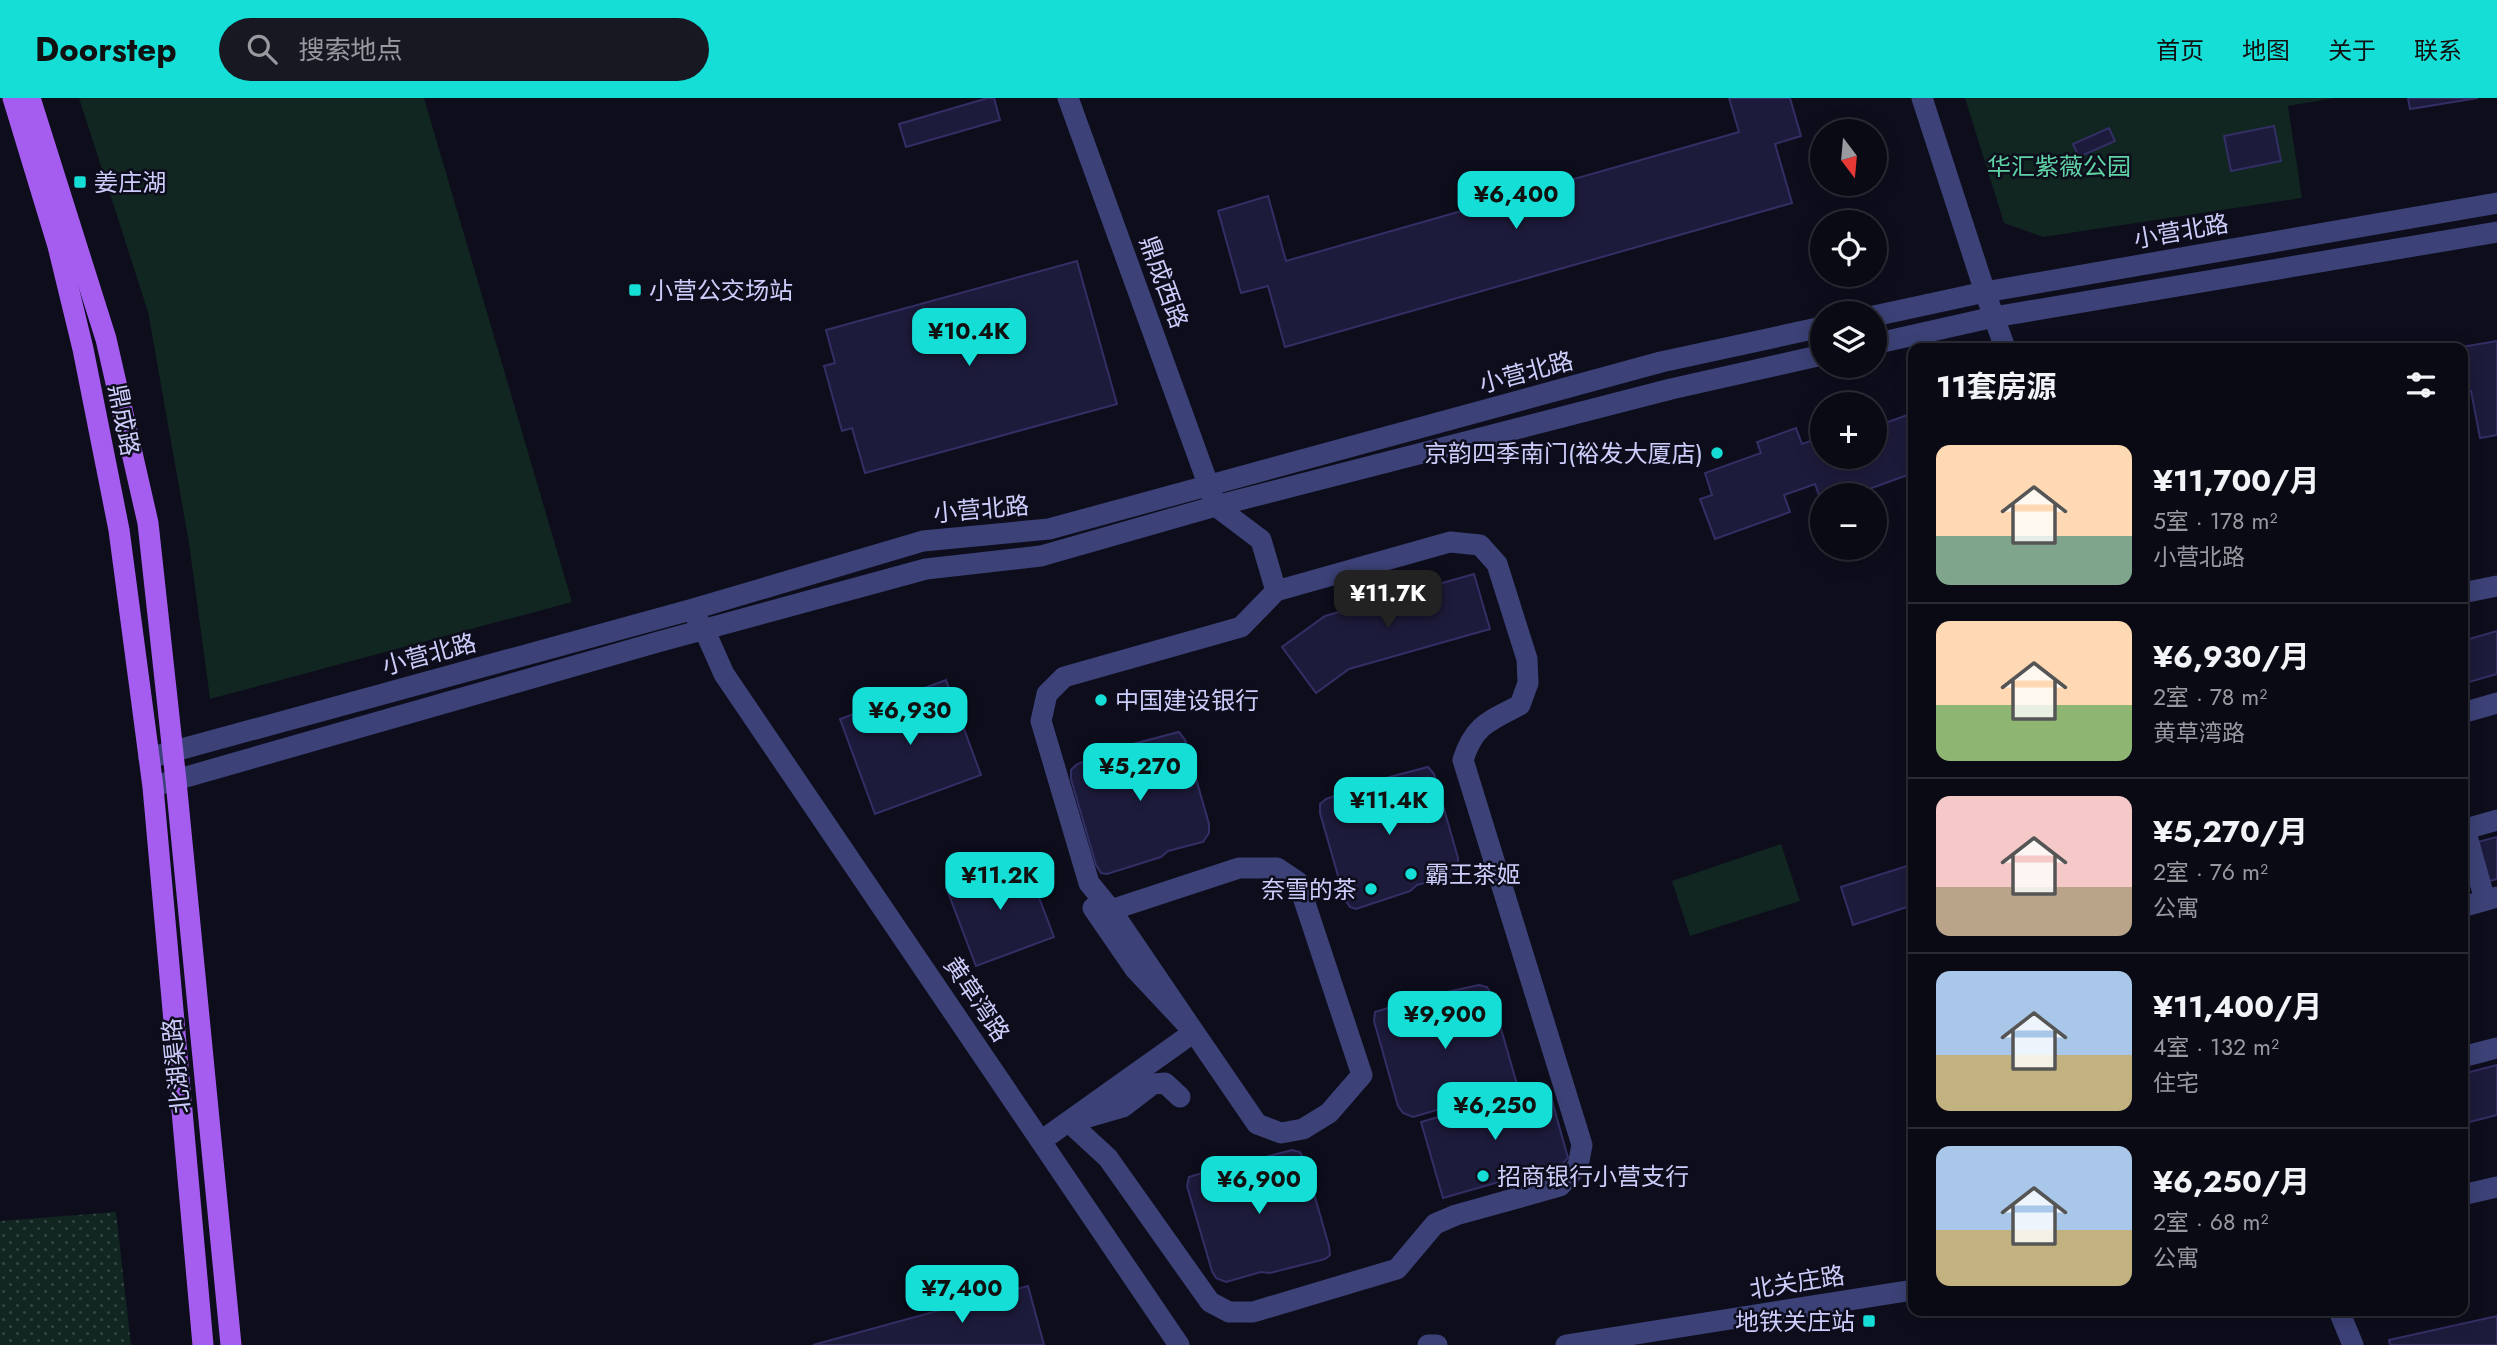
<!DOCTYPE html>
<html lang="zh">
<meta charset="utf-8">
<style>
body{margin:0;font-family:Jost,"Noto Sans SC",sans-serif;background:#181822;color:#f1f3f6;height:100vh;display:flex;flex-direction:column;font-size:26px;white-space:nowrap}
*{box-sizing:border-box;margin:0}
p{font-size:23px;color:#999aa0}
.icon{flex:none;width:38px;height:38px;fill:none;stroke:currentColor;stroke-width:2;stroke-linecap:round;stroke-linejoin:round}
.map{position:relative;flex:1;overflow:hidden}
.details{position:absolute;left:1908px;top:245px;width:560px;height:973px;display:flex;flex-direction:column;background:#0a0a15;border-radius:14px;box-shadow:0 4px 18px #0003,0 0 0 2px #2a2b34}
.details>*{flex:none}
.needle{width:46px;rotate:164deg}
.fabs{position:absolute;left:1810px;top:21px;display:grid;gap:14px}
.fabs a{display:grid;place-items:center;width:77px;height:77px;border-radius:50%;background:#0a0a15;box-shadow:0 4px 18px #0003,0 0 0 2px #2a2b34;font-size:35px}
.price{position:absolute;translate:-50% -60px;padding:0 16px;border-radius:14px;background:#14ded6;color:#111;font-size:23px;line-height:46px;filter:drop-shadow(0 2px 4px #0008)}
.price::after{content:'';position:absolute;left:50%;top:42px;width:21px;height:16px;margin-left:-10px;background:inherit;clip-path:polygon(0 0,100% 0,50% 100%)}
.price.on{background:#222;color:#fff}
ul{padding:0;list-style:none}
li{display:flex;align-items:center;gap:21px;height:175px;padding:0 28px}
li+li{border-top:2px solid #2a2b34}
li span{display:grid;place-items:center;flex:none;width:196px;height:140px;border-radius:14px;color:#555}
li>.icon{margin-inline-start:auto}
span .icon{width:84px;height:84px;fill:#fffc;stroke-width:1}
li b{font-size:30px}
h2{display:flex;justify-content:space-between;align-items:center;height:84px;padding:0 28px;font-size:30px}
header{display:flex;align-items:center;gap:42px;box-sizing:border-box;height:98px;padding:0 35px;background:#14ded6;color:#111}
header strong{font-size:33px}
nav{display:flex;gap:38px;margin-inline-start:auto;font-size:24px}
.search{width:490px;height:63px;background:#181822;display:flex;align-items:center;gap:18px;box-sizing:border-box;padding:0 24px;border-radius:38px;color:#999aa0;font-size:26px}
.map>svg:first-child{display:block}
</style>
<header>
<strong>Doorstep</strong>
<div class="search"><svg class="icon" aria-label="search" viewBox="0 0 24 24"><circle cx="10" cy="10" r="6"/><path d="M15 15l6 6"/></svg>搜索地点</div>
<nav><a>首页</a><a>地图</a><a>关于</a><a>联系</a></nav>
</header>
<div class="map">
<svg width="2497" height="1247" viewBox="0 0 2497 1247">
<defs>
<pattern id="grass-dots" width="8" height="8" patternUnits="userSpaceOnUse" patternTransform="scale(1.75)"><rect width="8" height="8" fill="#112521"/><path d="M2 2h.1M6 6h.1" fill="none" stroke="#324342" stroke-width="1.8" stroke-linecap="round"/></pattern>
</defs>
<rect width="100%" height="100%" fill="#0d0d1c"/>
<polygon fill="url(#grass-dots)" points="116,1114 131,1247 0,1247 0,1123"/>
<g fill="#112521">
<polygon points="79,0 424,0 572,504 210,601 189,445 148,214"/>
<polygon points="1965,0 2335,0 2288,8 2302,100 2043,139 2004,125"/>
<polygon points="1781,746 1800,803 1690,838 1672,783"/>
</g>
<g fill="#1d1b3b" stroke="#322f65" stroke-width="2">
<polygon points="988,0 994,0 1000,22 906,49 899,26"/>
<polygon points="1729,0 1790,0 1801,38 1775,46 1792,105 1285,249 1268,188 1241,195 1218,113 1268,98 1286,163 1739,34"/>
<polygon points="2408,0 2478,0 2410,11"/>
<polygon points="2274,28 2281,63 2231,73 2224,38"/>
<polygon points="2109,30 2115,43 2079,59 2073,46"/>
<polygon points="1077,163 1117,306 865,375 852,330 842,333 824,268 835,265 826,232"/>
<polygon points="2497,243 2497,337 2480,340 2471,293 2462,295 2462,250 2456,250"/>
<polygon points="1913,315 1913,375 1861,394 1858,386 1820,400 1815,386 1784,397 1790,414 1715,441 1700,401 1712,397 1705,375 1761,355 1757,344 1796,330 1802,346 1822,339 1822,359 1874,359 1874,329"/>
<polygon points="1474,476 1490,531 1349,571 1316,595 1282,549 1325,518"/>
<polygon points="2497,533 2497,576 2462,586 2462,543"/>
<polygon points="946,582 981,677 875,716 840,621"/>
<polygon points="1179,634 1185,642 1209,726 1209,735 1203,744 1168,753 1161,759 1107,776 1101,775 1096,767 1071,681 1071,672 1077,666 1107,656 1114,651"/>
<polygon points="1428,669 1434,676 1458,760 1458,769 1452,778 1417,787 1410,793 1356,811 1350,809 1345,802 1320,715 1320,706 1326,701 1356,691 1363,686"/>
<polygon points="2497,739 2497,781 2462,791 2462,748"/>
<polygon points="1024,760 1054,839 976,868 946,789"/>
<polygon points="1913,766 1913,807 1853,827 1841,789"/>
<polygon points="1479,887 1487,889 1491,896 1516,983 1516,992 1511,996 1456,1010 1447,1009 1413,1019 1403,1015 1398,1008 1374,923 1375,914 1439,894 1447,894"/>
<polygon points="2497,967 2497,1017 2462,1026 2462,976"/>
<polygon points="1548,988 1568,1060 1562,1066 1443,1100 1421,1024"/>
<polygon points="1292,1052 1300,1054 1304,1061 1329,1148 1330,1157 1325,1161 1270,1175 1261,1174 1226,1184 1216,1180 1212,1173 1187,1088 1189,1079 1253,1059 1261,1060"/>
<polygon points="1028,1188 1044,1247 813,1247"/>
<polygon points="2497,1218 2497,1247 2390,1247 2389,1242"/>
</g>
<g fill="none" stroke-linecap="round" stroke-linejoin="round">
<g stroke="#3c4277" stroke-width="21">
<polyline points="1068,0 1216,408 1261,442 1276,493"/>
<polyline points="1922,0 1985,194 2005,250"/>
<polyline points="1874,218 1985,194 2497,105"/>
<polyline points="1874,246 1994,219 2497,134"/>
<polyline points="2462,495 2497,488"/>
<polyline points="697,521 704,531 724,576 1179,1247"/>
<polyline points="2462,615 2497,605"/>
<polyline points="149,660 690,512 923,443 1049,431 1661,264 1822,229"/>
<polyline points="158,687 658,544 926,471 1041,458 1216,408 1671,291 1822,257"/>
<polyline points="2465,731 2485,802"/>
<polyline points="2462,732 2497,722"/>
<polyline points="2462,809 2497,799"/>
<polyline points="1093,810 1135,871 1194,934 1257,1026 1281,1035 1303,1031 1329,1015 1362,977 1298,784 1277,770 1239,770 1111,812 1194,934"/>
<polyline points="2462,959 2497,950"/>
<polyline points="1085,1020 1123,1009 1153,986 1165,985 1180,999"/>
<path d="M1069,1024L1108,1060L1210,1204L1229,1214H1253L1397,1171L1435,1126L1456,1117L1560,1088L1578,1068L1582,1047L1463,662C1474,627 1489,623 1520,607L1528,585L1527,561L1497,466L1480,447L1450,444L1276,493L1241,529L1064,579L1047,596L1041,623L1089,785L1111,812"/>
<polyline points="1041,1043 1194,934"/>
<polyline points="2462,1097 2497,1089"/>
<polyline points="2339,1213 2353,1247"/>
<polyline points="1428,1247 1437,1247"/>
<polyline points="1566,1247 1913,1192"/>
</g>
<g stroke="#a55df0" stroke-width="21">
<polyline points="13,0 58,148 83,251 119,432 153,689 203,1247"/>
<polyline points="30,0 106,241 148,425 176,683 231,1247"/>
</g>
</g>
<g fill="#14ded6" stroke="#0d0d1c" stroke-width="2.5">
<rect x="73" y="77" width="14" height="14" rx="3.5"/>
<rect x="628" y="185" width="14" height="14" rx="3.5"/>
<circle cx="1717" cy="355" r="7"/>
<circle cx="1101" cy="602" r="7"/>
<circle cx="1411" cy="776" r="7"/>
<circle cx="1371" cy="791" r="7"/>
<circle cx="1483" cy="1078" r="7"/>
<rect x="1862" y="1216" width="14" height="14" rx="3.5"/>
</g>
<g text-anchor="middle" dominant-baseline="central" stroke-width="5" stroke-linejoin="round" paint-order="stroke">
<g font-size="24" fill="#60d3a6" stroke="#0d0d1c">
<text x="2059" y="68">华汇紫薇公园</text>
</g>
<g font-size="24" fill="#cccdfa" stroke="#0d0d1c" text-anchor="start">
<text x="94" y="84">姜庄湖</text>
<text x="649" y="192">小营公交场站</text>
<text x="1703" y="355" text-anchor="end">京韵四季南门(裕发大厦店)</text>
<text x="1115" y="602">中国建设银行</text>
<text x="1425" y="776">霸王茶姬</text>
<text x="1357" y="791" text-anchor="end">奈雪的茶</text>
<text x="1497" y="1078">招商银行小营支行</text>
<text x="1855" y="1223" text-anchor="end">地铁关庄站</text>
</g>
<g font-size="24" fill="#cccdfa" stroke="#0d0d1c">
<text transform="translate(2181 133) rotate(-10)">小营北路</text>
<text transform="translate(1164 184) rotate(70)">鼎成西路</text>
<text transform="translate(1526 274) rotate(-15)">小营北路</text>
<text transform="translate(124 322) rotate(79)">鼎成路</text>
<text transform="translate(981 411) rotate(-5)">小营北路</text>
<text transform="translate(429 556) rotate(-15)">小营北路</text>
<text transform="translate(977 901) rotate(56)">黄草湾路</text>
<text transform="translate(176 968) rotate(-96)">北湖渠路</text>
<text transform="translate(1797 1184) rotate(-9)">北关庄路</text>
</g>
</g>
</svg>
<div class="fabs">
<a><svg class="needle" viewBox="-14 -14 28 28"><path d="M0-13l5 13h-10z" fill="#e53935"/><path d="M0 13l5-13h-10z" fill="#999aa0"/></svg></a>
<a><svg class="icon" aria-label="locate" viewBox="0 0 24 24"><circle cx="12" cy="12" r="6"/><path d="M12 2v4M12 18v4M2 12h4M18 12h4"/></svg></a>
<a><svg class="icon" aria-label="layers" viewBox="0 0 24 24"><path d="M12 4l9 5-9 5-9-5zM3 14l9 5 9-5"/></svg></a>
<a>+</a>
<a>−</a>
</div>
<b class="price" style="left:1516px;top:133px">¥6,400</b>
<b class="price" style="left:969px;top:270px">¥10.4K</b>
<b class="price on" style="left:1388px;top:532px">¥11.7K</b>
<b class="price" style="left:910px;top:649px">¥6,930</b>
<b class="price" style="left:1140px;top:705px">¥5,270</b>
<b class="price" style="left:1389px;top:739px">¥11.4K</b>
<b class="price" style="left:1000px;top:814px">¥11.2K</b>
<b class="price" style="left:1445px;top:953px">¥9,900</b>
<b class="price" style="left:1495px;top:1044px">¥6,250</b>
<b class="price" style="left:1259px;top:1118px">¥6,900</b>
<b class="price" style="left:962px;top:1227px">¥7,400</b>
<section class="details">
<h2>11套房源<svg class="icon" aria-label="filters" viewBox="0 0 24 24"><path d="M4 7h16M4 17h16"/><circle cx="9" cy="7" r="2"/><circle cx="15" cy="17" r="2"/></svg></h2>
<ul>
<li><span style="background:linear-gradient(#ffd9b3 65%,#7fa58c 0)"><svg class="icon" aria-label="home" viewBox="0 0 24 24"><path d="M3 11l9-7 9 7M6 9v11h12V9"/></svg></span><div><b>¥11,700/月</b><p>5室 · 178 m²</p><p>小营北路</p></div></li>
<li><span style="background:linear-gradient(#ffd9b3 60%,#8fb573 0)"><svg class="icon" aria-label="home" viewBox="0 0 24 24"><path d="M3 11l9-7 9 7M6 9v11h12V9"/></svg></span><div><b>¥6,930/月</b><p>2室 · 78 m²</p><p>黄草湾路</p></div></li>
<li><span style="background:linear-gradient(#f6c9c9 65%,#b9a48a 0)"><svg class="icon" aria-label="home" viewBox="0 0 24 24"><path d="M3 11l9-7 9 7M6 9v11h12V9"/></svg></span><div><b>¥5,270/月</b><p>2室 · 76 m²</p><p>公寓</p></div></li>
<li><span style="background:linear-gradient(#a9c7e8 60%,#c2b280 0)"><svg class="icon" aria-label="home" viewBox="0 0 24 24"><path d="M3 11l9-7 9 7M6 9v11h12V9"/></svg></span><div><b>¥11,400/月</b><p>4室 · 132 m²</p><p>住宅</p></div></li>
<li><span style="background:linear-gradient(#a9c7e8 60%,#c2b280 0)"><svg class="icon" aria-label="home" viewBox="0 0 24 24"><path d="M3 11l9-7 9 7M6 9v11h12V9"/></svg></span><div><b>¥6,250/月</b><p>2室 · 68 m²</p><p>公寓</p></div></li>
</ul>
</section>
</div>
